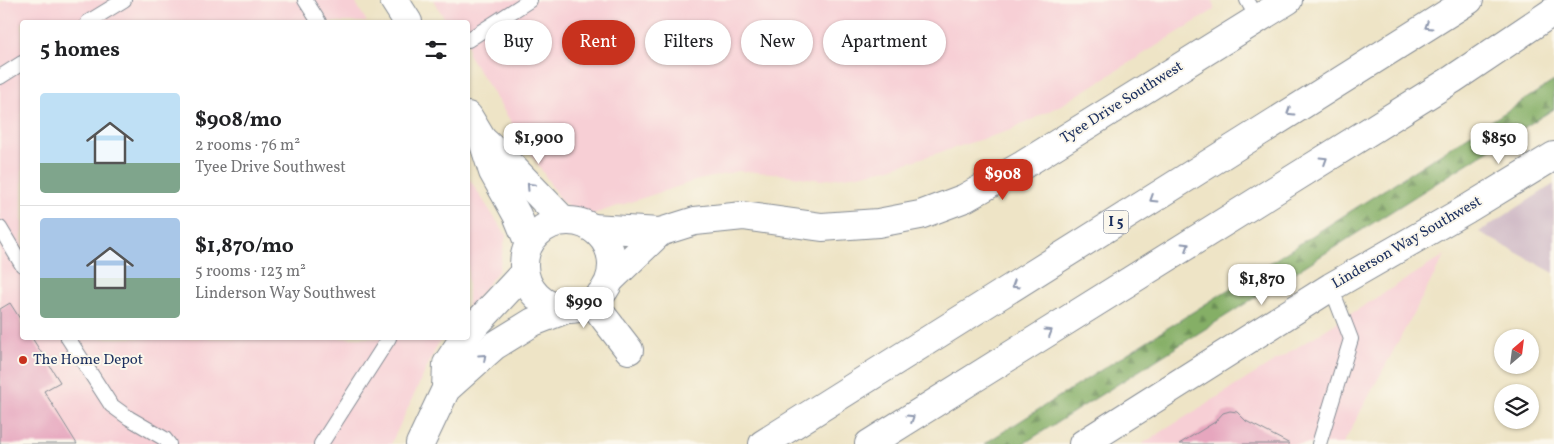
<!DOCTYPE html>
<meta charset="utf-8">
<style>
body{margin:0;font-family:Vollkorn,serif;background:#f6f6f6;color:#202124;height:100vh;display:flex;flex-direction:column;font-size:19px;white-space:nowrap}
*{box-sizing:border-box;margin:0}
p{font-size:16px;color:#757577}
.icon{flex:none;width:28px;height:28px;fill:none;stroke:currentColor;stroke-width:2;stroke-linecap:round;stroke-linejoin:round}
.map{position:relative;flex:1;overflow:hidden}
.details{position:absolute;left:20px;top:20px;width:450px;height:320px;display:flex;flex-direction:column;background:#fff;border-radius:5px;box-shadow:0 1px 4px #0004}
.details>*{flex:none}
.top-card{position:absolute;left:485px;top:20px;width:475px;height:45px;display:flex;gap:10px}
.needle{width:32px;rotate:28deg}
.buttons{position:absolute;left:1494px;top:329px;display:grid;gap:10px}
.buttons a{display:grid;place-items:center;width:45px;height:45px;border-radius:50%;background:#fff;box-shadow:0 1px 4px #0004;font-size:25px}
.price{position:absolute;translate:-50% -42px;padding:0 11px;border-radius:10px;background:#fff;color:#222;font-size:16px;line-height:32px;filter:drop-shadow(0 1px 2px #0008)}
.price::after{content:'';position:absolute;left:50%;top:30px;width:15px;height:11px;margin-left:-8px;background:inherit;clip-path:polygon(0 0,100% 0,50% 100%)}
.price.selected{background:#c8321e;color:#fff}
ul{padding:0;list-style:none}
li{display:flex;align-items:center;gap:15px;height:125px;padding:0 20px}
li+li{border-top:1px solid #e0e0e0}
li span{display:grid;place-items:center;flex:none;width:140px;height:100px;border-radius:5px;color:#555}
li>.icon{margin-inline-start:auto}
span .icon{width:60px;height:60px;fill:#fffc;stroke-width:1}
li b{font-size:21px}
h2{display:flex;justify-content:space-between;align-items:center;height:60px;padding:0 20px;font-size:21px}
.pill{padding:0 18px;border-radius:22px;background:#fff;box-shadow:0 1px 4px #0004;font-size:18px;line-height:45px}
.pill.selected{background:#c8321e;color:#fff}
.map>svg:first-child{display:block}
</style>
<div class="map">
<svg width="1554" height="444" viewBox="0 0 1554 444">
<defs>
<pattern id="forest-firs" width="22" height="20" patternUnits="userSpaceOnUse" patternTransform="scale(1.25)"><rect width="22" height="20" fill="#85af66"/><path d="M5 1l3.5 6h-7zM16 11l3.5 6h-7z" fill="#6c8f57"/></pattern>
</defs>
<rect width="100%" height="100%" fill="#fbf7ec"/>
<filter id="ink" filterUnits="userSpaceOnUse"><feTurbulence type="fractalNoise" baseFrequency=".02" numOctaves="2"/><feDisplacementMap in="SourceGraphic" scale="10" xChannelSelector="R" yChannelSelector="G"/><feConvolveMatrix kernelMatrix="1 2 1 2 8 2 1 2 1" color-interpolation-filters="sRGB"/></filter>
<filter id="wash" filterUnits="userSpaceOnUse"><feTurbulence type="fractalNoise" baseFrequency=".0096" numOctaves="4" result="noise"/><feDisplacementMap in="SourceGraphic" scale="20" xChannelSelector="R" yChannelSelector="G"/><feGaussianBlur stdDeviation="1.12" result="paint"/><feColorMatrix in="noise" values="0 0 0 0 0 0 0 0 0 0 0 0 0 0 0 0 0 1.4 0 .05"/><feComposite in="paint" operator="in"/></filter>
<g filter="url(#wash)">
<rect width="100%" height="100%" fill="#eee4c6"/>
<g fill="#f7cfd5">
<polygon points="5,0 354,0 367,22 22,22 22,338 444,338 438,344 391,444 0,444 0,3"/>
<polygon points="433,0 1213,0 1214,10 1063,104 1011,130 887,169 858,175 821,180 772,173 738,171 695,181 581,218 561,201 468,54 468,22 447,22"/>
<polygon points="468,177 506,235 499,270 468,309"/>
<polygon points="1445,255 1343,444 1142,444"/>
</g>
<polygon fill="#d2bdc8" points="1554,184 1554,273 1479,232"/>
<polygon fill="url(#forest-firs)" stroke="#506f62" points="1554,81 1554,109 1541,117 1023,444 984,444 1215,298"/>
<g id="blocks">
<g fill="#e6a6be">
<polygon points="10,303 22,322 22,338 32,338 60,382 44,391 77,444 0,444 0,309"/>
<polygon points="1230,411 1237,412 1246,421 1290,444 1179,444 1215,422 1223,413"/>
</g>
</g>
</g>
<g filter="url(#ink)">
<use href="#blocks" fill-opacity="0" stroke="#848a92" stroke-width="1"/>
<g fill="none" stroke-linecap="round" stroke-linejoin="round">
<defs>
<g id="service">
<polyline points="305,0 319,22"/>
<polyline points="1247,0 1258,19"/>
<polyline points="88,22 124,0"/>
<polyline points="468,40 530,0"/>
<polyline points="0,77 22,63"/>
<polyline points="0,228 22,265"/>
<polyline points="68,338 111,405 129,418 165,439 169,444"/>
<polyline points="321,444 389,338"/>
<polyline points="1319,444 1351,339 1331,287"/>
</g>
<g id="minor">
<polyline points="394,0 408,22"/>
<polyline points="468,116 483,141 493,172 517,215 529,244"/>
<polyline points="486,143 512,167 564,221"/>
<polyline points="592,302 629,350"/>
</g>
<g id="tertiary">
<circle cx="568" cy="265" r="44"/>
<polyline points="592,228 660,232 695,221 743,216 822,227 878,223 920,215 965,198 1023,165 1288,0"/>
<polyline points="610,280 660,232"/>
<polyline points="468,333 524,273"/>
<polyline points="446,389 447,364 464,338"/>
<polyline points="420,444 446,389 494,346 533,322 564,310"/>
<polyline points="1083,444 1331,287 1467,209 1554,156"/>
</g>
<g id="motorway">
<polyline points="763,444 1469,0"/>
<polyline points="869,444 1453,79 1554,11"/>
</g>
</defs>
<use href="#service" stroke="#848a92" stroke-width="16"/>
<use href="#minor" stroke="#848a92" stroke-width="30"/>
<use href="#tertiary" stroke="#848a92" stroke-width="30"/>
<use href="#motorway" stroke="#848a92" stroke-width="30"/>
<use href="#service" stroke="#fff" stroke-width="14"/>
<use href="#minor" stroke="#fff" stroke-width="28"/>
<use href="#tertiary" stroke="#fff" stroke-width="28"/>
<use href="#motorway" stroke="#fff" stroke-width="28"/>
</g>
<defs><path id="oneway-chevron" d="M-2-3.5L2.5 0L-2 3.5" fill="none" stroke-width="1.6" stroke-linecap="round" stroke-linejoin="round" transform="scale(1.25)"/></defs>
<g stroke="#8d97ae">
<use href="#oneway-chevron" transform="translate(1428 26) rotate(148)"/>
<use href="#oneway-chevron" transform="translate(1290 112) rotate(148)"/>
<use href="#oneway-chevron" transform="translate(1324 160) rotate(-32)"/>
<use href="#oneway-chevron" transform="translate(530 186) rotate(-133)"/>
<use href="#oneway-chevron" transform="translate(1153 199) rotate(148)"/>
<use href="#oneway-chevron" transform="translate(1186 246) rotate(-32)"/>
<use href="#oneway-chevron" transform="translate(1015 285) rotate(148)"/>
<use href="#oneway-chevron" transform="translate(1049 332) rotate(-32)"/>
<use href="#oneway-chevron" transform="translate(483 357) rotate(-42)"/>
<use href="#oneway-chevron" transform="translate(911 418) rotate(-32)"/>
</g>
</g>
<circle fill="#c8321e" stroke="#fbf7ec" stroke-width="2" cx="23" cy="360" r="5"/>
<g text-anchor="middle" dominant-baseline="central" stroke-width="4" stroke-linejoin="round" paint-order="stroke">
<rect fill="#fbf7ec" stroke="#5e6b89" stroke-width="1" x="1103.5" y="210.5" width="25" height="23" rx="4"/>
<g font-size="14" font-weight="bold" fill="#1b2f5e">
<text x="1116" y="222">I 5</text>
</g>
<g font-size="15" fill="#1b2f5e" stroke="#fbf7ec">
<text transform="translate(1122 103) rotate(-32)">Tyee Drive Southwest</text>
<text transform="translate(1407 243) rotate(-30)">Linderson Way Southwest</text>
</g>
<g font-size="15" fill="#1b2f5e" stroke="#fbf7ec" text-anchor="start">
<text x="33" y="360">The Home Depot</text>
</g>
</g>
</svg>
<div class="buttons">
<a><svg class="needle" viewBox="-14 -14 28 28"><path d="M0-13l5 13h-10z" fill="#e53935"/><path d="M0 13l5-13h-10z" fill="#757577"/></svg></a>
<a><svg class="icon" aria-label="layers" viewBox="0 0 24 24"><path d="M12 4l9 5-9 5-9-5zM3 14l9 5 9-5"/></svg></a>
</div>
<b class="price" style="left:539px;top:165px">$1,900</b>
<b class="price" style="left:1499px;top:165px">$850</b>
<b class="price selected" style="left:1003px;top:201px">$908</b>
<b class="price" style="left:1262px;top:306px">$1,870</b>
<b class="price" style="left:584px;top:329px">$990</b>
<div class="top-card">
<a class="pill">Buy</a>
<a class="pill selected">Rent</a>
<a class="pill">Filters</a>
<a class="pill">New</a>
<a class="pill">Apartment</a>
</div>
<section class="details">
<h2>5 homes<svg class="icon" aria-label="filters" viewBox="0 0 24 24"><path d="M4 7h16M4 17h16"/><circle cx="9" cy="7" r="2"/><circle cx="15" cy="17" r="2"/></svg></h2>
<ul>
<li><span style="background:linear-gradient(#bfe0f5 70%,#7fa58c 0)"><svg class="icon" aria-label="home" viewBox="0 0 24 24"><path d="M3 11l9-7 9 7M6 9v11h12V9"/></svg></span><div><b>$908/mo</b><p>2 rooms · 76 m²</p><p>Tyee Drive Southwest</p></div></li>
<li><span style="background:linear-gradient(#a9c7e8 60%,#7fa58c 0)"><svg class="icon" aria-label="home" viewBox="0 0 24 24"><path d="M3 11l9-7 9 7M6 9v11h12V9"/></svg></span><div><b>$1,870/mo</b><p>5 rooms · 123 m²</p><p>Linderson Way Southwest</p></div></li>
</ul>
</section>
</div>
